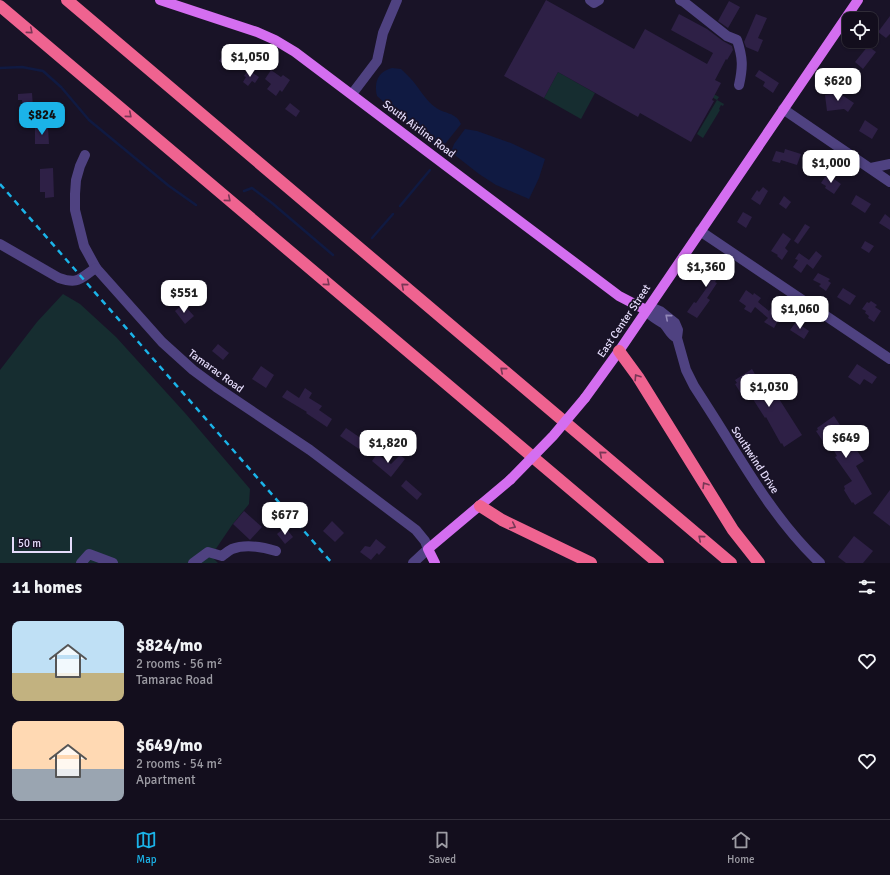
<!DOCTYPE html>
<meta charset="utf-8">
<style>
body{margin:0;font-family:Signika,sans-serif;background:#201c2a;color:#f1f3f6;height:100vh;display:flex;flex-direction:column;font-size:15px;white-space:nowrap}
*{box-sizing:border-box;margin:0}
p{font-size:13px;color:#9d9ca4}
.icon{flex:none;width:22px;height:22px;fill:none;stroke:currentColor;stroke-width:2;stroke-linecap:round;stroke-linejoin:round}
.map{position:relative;height:563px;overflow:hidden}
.sheet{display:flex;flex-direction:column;background:#130e1d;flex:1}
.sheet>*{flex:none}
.tools{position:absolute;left:842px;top:12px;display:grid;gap:8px}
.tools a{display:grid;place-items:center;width:36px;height:36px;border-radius:8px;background:#130e1d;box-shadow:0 1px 3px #0004,0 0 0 1px #322e3b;font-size:20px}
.scale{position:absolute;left:12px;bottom:10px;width:60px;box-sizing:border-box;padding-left:4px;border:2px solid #e5dcfb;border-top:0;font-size:11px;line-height:14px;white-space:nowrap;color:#e5dcfb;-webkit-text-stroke:3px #191327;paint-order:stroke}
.price{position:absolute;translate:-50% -34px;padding:0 9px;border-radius:8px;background:#fff;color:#222;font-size:13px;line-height:26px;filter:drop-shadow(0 1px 2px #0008)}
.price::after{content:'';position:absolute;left:50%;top:24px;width:12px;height:9px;margin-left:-6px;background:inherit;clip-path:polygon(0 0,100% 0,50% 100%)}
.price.active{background:#1bb3e8;color:#111}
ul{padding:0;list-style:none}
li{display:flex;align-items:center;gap:12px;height:100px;padding:0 12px}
li span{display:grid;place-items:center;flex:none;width:112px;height:80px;border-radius:8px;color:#555}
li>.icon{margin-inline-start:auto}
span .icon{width:48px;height:48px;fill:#fffc;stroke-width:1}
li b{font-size:17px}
h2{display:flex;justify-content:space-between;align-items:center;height:48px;padding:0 12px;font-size:17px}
.tabs{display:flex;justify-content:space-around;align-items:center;height:56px;border-top:1px solid #322e3b;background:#130e1d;font-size:11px;color:#9d9ca4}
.tabs a{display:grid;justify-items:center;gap:2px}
.tabs .active{color:#1bb3e8}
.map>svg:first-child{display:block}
</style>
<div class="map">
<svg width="890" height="563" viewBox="0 0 890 563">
<rect width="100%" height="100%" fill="#191327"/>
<g fill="#162d30">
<polygon points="558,72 595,93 581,119 544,98"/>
<polygon points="694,83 719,97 717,100 724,104 723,106 721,105 719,109 720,110 703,138 697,134 717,100 692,86"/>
<polygon points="63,294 80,304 116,337 185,413 250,489 249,504 232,525 211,556 218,563 0,563 0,370 37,322"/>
</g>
<g fill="#101a42">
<path d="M392,68L401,69C406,74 412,79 416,85C422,93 427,101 435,107C444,114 456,112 461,124L441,149L438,148L417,131L377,96C374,81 378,72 392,68Z"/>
<polygon points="465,129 477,131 511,143 545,159 539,178 529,199 496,185 479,174 451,152 454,144"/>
</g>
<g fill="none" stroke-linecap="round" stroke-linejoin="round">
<g stroke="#101a42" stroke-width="2.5">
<polyline points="0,68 22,67 43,71 61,87 89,120 169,186 196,205"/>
<polyline points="244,191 252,188 272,203 333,255"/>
<polyline points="400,206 430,170"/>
<polyline points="372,238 393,214"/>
</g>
</g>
<g fill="#2e2046">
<polygon points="546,0 634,49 645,29 707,64 713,53 671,30 679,14 707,29 723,41 732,46 733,50 727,60 726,59 715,80 721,83 712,100 714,101 691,142 640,113 638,117 558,72 544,98 504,76"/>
<polygon points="729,1 740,7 728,28 718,21"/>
<polygon points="756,14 767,18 758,38 763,40 758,52 746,47 744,42"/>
<polygon points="890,16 890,34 886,38 878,32"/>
<polygon points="868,46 876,52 863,69 855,62"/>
<polygon points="224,53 236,60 231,69 219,61"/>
<polygon points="248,70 259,77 255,83 252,81 248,86 243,82 246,77 244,76"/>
<polygon points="271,70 281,77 283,75 290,80 282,92 280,90 276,96 267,89 271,84 265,79"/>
<polygon points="759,70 779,83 773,93 763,86 765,82 755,76"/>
<polygon points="842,92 842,95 854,103 848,112 844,109 827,111 825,95"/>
<polygon points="32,93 33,107 23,108 22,100 18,100 18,94"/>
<polygon points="290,103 300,111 296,117 285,109"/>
<polygon points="865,120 878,129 872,139 859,131"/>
<polygon points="35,128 48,128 49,144 35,144"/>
<polygon points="785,149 801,154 797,165 781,160 780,163 772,161 776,151 784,153"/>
<polygon points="53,168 54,197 45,198 45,192 40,192 40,169"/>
<polygon points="827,174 841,184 834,194 825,188 826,186 821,183"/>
<polygon points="763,187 768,191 760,205 751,199 757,190 759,192"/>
<polygon points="856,195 871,204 865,213 851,204"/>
<polygon points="784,196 791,202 786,209 779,204"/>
<polygon points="743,212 752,217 746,228 737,222"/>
<polygon points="885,214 890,218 890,230 879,223"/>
<polygon points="805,224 810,227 798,244 794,241"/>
<polygon points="783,233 791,239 785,248 788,251 782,260 777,256 778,255 771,251"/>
<polygon points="865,241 874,246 869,253 861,248"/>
<polygon points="816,251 822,256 813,269 807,264 801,273 793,267 798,260 795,259 799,253 809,260"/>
<polygon points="711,260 721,266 719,270 719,272 721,273 715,282 717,283 707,298 710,300 697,318 687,312 694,302 696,303 708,286 704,284 708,278 701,273"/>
<polygon points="818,273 830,279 828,281 831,283 826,291 819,286 821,284 813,280"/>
<polygon points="843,288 856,296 850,305 837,297"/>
<polygon points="746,290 753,295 754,293 761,298 758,302 769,311 773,305 783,312 774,328 764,322 768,318 755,307 751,313 744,309 746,306 739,301"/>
<polygon points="871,301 877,305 875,307 881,311 874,322 868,318 869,316 865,313 866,311 862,309 867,302 869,303"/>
<polygon points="183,304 194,316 185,324 175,311"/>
<polygon points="796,322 809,331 804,339 790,330"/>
<polygon points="218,344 229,353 223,360 212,351"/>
<polygon points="857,364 877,377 872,384 864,379 860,385 848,377"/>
<polygon points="261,366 274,375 266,388 252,379"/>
<polygon points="752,369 767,395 774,391 802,435 784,447 782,443 781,444 766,417 765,418 751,396 746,398 745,396 743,397 735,384 737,383 735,380"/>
<polygon points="305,388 312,393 309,398 322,406 319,410 332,419 327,427 306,413 307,412 282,397 287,390 299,398"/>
<polygon points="834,416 864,461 856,466 872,494 855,505 853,502 852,503 844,490 845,489 844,486 852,481 835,457 837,456 830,444 828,446 826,442 824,443 816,431 818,430 817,428"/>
<polygon points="346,428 365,441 359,449 340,436"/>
<polygon points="377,454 391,464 400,455 405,459 391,477 372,461"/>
<polygon points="406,480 422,494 417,500 401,486"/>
<polygon points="890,490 890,526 873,513"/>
<polygon points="244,511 262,527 250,540 233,524"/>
<polygon points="332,521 344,533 335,542 323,531"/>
<polygon points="285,527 293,537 285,544 277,534"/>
<polygon points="854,536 873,551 863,563 846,563 838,557"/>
<polygon points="376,539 386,547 379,555 377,553 371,560 360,552 365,546 370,547"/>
</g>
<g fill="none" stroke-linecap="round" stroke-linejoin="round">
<g stroke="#4f4281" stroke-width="10">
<polyline points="590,0 594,3 599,0"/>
<path d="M680,0L684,2L727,36L737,40C743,58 743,67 739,85"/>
<polyline points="352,94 377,61 383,33 397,0"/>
<polyline points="783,109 890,182"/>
<polyline points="85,155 80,166 76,180 75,194 75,210 84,246 96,268 162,342 193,370 216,387 310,450 416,530 425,541 428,549 413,563"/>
<polyline points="871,168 890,164"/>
<polyline points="700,231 890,359"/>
<path d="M0,244L59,278C79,285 80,278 96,268"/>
<path d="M677,338C670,335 669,329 664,324C657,319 651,317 646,310L653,308L660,311L675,323L678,330L677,338L686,370L694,386C705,403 716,420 727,438C754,482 782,527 820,563"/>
<polyline points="81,563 89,554 113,563"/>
<path d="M193,563L208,552L222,556C225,554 228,551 232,549C245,544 263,547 276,551"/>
</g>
<g stroke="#d46ef0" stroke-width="10">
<polyline points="160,0 257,32 275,40 295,52 619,296 646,310"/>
<polyline points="585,398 619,351 858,0"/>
<polyline points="435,563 428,549 510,480"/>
</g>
<g stroke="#ef6390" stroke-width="12">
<polyline points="67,0 731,563"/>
<polyline points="0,6 658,563"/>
<polyline points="619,351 638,377 733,530 759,563"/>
<polyline points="480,506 502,520 591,563"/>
</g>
<polyline stroke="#1bb3e8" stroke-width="2.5" stroke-dasharray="6 5" stroke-linecap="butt" points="0,184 332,563"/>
<polyline stroke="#d46ef0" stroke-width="10" points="510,480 553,436 585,398"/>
</g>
<defs><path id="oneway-chevron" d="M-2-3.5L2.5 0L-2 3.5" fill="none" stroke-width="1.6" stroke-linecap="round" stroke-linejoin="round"/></defs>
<g stroke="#793756">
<use href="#oneway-chevron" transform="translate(30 31) rotate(40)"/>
<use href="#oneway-chevron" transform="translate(129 115) rotate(40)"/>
<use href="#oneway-chevron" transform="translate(228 199) rotate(40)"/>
<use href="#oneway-chevron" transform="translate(327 283) rotate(40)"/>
<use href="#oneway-chevron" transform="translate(404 286) rotate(-140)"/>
<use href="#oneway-chevron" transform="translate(503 370) rotate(-140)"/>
<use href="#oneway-chevron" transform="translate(637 377) rotate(-123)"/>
<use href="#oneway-chevron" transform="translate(602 454) rotate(-140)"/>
<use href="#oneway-chevron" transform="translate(705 485) rotate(-122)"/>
<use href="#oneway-chevron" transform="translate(513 526) rotate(26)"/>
<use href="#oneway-chevron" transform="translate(701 538) rotate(-140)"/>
</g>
<use stroke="#9287b8" href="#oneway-chevron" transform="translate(668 317) rotate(-139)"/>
<g text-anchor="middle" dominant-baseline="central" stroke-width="3.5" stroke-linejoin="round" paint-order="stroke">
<g font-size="11" fill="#e5dcfb" stroke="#191327">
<text transform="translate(419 129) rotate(37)">South Airline Road</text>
<text transform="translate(624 321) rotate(-56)">East Center Street</text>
<text transform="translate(216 371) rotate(36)">Tamarac Road</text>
<text transform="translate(755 460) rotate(57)">Southwind Drive</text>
</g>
</g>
</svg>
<div class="tools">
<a><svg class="icon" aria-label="locate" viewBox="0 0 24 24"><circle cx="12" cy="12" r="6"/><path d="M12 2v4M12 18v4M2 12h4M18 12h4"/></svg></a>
</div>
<div class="scale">50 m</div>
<b class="price" style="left:250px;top:78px">$1,050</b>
<b class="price" style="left:838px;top:102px">$620</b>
<b class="price active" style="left:42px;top:136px">$824</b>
<b class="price" style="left:831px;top:184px">$1,000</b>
<b class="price" style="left:706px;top:288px">$1,360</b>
<b class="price" style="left:184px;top:314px">$551</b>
<b class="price" style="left:800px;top:330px">$1,060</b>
<b class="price" style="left:769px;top:408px">$1,030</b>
<b class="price" style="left:846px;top:459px">$649</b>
<b class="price" style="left:388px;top:464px">$1,820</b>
<b class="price" style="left:285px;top:536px">$677</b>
</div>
<section class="sheet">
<h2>11 homes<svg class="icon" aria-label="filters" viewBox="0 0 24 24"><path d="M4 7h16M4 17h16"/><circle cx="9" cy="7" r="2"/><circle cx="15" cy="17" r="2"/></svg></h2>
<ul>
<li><span style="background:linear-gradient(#bfe0f5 65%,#c2b280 0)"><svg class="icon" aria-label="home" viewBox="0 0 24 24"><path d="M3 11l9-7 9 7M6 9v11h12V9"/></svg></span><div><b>$824/mo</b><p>2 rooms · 56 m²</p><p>Tamarac Road</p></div><svg class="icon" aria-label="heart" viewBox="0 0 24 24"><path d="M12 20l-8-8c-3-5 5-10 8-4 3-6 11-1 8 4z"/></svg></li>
<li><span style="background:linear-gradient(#ffd9b3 60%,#9aa5b1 0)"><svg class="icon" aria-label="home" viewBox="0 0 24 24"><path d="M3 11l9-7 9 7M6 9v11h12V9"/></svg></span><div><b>$649/mo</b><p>2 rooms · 54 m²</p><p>Apartment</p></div><svg class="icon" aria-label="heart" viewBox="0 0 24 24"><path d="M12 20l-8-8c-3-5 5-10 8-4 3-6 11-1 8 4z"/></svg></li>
</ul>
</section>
<nav class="tabs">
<a class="active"><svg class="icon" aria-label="map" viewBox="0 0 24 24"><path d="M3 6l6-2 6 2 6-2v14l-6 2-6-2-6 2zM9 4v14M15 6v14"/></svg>Map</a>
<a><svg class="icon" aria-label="saved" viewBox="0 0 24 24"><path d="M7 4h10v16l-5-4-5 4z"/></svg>Saved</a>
<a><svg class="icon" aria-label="home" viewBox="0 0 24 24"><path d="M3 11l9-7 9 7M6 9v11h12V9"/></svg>Home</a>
</nav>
